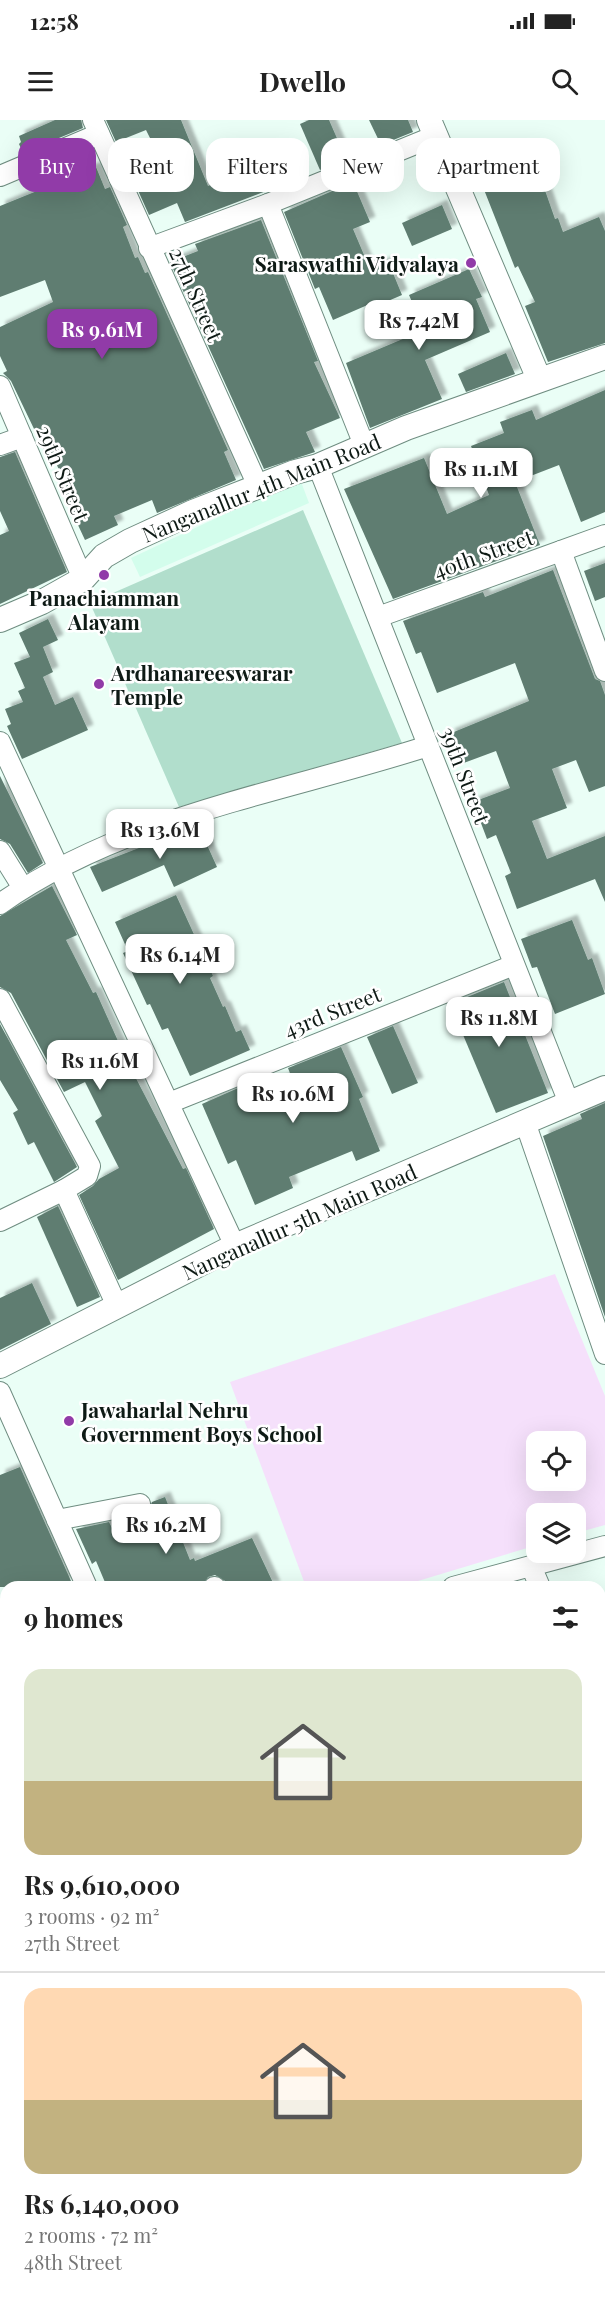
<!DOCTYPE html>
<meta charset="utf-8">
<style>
body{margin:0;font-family:"Playfair Display",serif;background:#f2f2f2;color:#222;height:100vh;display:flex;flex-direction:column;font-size:22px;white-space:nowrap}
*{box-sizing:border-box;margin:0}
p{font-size:20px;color:#767676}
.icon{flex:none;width:33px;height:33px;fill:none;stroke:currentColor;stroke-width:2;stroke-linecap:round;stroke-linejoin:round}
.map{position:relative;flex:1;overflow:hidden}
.drawer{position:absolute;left:0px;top:1461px;width:606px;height:720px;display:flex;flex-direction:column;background:#fff;border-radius:18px 18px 0 0;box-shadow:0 6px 24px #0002}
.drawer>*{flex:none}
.guide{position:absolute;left:18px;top:18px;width:570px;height:54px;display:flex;gap:12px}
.fabs{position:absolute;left:526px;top:1311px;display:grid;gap:12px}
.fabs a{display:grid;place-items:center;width:60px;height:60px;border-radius:12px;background:#fff;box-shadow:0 6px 24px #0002;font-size:30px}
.price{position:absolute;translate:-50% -51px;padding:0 14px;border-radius:12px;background:#fff;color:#222;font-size:20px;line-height:39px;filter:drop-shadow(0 2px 3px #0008)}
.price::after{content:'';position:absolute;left:50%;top:36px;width:18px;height:14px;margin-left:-9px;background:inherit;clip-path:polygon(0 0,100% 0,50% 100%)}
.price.active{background:#913ba8;color:#fff}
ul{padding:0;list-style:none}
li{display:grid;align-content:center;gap:12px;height:318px;padding:0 24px}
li+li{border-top:2px solid #e0e0e0}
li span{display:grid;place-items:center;height:186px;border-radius:18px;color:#555}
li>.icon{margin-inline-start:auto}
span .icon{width:108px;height:108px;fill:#fffc;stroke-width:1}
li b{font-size:26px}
h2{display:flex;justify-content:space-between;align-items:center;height:72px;padding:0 24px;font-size:26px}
.tag{padding:0 21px;border-radius:18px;background:#fff;box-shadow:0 6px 24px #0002;font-size:21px;line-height:54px}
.tag.active{background:#913ba8;color:#fff}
.status{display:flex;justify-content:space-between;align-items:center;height:42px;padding:0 30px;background:#fff;direction:ltr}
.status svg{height:16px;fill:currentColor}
header{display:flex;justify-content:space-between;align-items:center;height:78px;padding:0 24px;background:#fff;font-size:27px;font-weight:700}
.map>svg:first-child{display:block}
</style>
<div class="status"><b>12:58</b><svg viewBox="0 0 49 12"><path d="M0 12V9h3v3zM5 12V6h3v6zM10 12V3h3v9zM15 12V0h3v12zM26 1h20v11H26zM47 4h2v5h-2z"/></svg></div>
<header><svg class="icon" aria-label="menu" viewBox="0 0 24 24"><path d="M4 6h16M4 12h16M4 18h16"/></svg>Dwello<svg class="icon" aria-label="search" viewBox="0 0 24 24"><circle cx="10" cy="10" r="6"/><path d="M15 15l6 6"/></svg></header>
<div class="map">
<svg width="605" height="2181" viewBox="0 0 605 2181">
<defs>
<filter id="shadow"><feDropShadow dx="5.5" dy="-5.5" stdDeviation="1.5" flood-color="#0004"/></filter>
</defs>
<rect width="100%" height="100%" fill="#eafef6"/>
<polygon fill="#d3fdec" points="300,359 309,383 140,457 131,438"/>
<path fill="#f5e0fb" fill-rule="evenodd" d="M555,1154L605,1276V1405L576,1413V1394H537V1425L398,1467H306L230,1262ZM537,1322H576V1360H537Z"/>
<polygon fill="#b1decc" points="303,390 402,623 179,687 90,483"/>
<g fill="#5f7d71" filter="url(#shadow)">
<polygon points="55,0 81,0 83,8 23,33 19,24 21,22 19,16"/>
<polygon points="106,0 181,0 208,66 244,51 240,43 261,34 274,68 185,102 177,83 149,95 132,57 162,44 152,22 146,10 116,22"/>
<polygon points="309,0 329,0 346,39 320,50 300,4"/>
<polygon points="369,0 408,0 413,12 381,25"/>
<polygon points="533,36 555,99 558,98 563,112 599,97 605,111 605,223 548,242 525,186 535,182 518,146 515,148 479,57"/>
<polygon points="96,47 105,69 110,67 127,105 123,107 135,138 138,137 145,153 148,152 228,330 224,332 236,360 157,393 152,380 114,396 118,405 85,420 64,375 69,373 53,336 48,338 11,261 3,253 7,251 0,236 0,207 53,182 45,160 0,177 0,86"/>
<polygon points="353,62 370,102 353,109 370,149 388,141 402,175 381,184 379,180 333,200 319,167 315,169 284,92"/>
<polygon points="442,85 452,109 412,126 402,103"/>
<polygon points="261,100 318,241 314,242 340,298 306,312 315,332 264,349 170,142 198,131 195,124"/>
<polygon points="469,149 482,177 476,179 490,212 425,240 442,279 370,308 346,243 424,210 409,175"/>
<polygon points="506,233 515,254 466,272 458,254"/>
<polygon points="605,270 605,392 581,402 559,345 515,362 540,425 393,479 344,369 424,338 447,394 489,375 471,326 504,313 500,302 532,290 536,300"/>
<polygon points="15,332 67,452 0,484 0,415 9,411 0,391 0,337"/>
<polygon points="605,443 605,477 595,481 584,451"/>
<polygon points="553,450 595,559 600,561 605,575 605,666 589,672 576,640 552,649 567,688 532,701 547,739 605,716 605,782 595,759 517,789 505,756 511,753 496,715 487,719 473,682 510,668 496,631 461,644 449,614 529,581 515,543 437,573 421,532 416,534 403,501 483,472 485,477"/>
<polygon points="48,499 58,520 43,527 53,552 43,557 55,585 73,577 88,610 22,639 7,606 11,604 5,589 23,582 18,571 25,568 14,543 30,537 19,513"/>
<polygon points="0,656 43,743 28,753 10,724 0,719"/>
<polygon points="198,705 217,747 174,767 164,745 102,772 90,747"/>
<polygon points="52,766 77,815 66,820 93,873 96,872 127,941 183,1049 186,1048 214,1109 118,1160 79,1075 93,1066 99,1059 119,1048 95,1001 102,996 85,962 64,972 11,873 0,867 0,796"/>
<polygon points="176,775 213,856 210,858 223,887 225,886 236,912 241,910 250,930 190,956 168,908 162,910 150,884 147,885 123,833 128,831 115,802"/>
<polygon points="572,800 588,840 592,838 605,874 555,894 537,847 532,848 521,819"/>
<polygon points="504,862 548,973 496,993 450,884"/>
<polygon points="0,904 77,1047 54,1062 34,1022 28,1025 13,993 18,990 0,960"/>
<polygon points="393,906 418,963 392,974 367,917"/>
<polygon points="341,927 363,977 359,979 380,1031 356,1041 352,1031 289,1057 293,1068 255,1085 236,1040 228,1044 202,984 245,965 249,974 291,956 288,948"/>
<polygon points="605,983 605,1197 543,1016 582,999 580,994"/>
<polygon points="58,1086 100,1177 77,1187 37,1097"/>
<polygon points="32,1163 51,1204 0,1230 0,1178"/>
<polygon points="20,1347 71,1461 56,1467 0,1467 0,1355"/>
<polygon points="165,1377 190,1440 194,1438 195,1441 252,1418 275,1467 227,1467 225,1461 215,1455 208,1457 202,1467 107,1467 96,1441 92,1444 76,1409 109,1402 112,1408 147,1393 152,1382"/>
</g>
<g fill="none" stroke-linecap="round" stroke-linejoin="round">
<defs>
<g id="minor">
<polyline points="93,0 258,366"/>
<polyline points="0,56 99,14"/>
<polyline points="268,84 364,325"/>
<polyline points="149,128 268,84 435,16"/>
<polyline points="0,266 83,459"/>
<polyline points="0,325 22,317"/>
<polyline points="318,346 569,983"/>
<polyline points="561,431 605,551"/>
<polyline points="378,497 605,415"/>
<polyline points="0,622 235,1126"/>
<polyline points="0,731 23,768"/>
<path d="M0,784C125,696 286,672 428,626"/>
<polyline points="0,879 90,1046 87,1056 64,1070 117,1186"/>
<polyline points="169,983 514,845"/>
<polyline points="525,1002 605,1234"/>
<polyline points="0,1101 64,1070"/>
<polyline points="0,1272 87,1467"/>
<polyline points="57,1400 140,1384"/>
<polyline points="531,1446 540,1467"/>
<polyline points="214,1467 215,1467"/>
<polyline points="453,1467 605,1426"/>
<polyline points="0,1536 6,1534"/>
<polyline points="600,1612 605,1624"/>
<polyline points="0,1725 6,1735"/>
<polyline points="0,1885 6,1897"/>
<polyline points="0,2021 6,2032"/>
<polyline points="600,2045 605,2043"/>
<polyline points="0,2137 6,2140"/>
<polyline points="87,2175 104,2181"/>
<polyline points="151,2175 154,2181"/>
<polyline points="217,2175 219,2181"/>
<polyline points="428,2175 430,2181"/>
<polyline points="557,2175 559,2181"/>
</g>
<g id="tertiary">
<polyline points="429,0 539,259"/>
<polyline points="0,500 42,482 83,459 104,436 130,421 193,392 295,352 318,346 406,308 605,237"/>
<polyline points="0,1246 235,1126 605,968"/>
</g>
</defs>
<use href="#minor" stroke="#6f8d81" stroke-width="22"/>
<use href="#tertiary" stroke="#6f8d81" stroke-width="26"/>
<use href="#minor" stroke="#fff" stroke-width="20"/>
<use href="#tertiary" stroke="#fff" stroke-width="24"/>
</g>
<g fill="#913ba8" stroke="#fff" stroke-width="2">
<circle cx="471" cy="143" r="6"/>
<circle cx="104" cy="455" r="6"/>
<circle cx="99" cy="564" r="6"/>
<circle cx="69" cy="1301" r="6"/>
</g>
<g text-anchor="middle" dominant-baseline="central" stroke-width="5" stroke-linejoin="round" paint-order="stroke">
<g font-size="21" font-weight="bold" fill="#0e1a15" stroke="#fff" text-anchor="start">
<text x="459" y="143" text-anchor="end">Saraswathi Vidyalaya</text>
<text x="104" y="477" text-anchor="middle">Panachiamman<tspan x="104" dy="24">Alayam</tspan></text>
<text x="111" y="552">Ardhanareeswarar<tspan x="111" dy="24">Temple</tspan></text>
<text x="81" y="1289">Jawaharlal Nehru<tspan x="81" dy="24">Government Boys School</tspan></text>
</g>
<g font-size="21" fill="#0e1a15" stroke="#fff">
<text transform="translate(197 174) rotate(66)">27th Street</text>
<text transform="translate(64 353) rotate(67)">29th Street</text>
<text transform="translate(261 367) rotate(-22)">Nanganallur 4th Main Road</text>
<text transform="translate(483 433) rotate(-20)">40th Street</text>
<text transform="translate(466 655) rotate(69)">39th Street</text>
<text transform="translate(332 891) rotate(-22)">43rd Street</text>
<text transform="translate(299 1101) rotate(-24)">Nanganallur 5th Main Road</text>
</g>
</g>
</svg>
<div class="fabs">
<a><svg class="icon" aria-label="locate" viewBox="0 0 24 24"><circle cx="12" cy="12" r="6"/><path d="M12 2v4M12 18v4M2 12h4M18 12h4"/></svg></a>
<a><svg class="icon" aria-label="layers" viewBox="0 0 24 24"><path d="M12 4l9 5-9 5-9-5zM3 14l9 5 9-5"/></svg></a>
</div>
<b class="price" style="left:419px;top:231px">Rs 7.42M</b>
<b class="price active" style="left:102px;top:240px">Rs 9.61M</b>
<b class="price" style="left:481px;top:379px">Rs 11.1M</b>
<b class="price" style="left:160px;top:740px">Rs 13.6M</b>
<b class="price" style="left:180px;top:865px">Rs 6.14M</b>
<b class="price" style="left:499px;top:928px">Rs 11.8M</b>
<b class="price" style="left:100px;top:971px">Rs 11.6M</b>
<b class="price" style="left:293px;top:1004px">Rs 10.6M</b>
<b class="price" style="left:166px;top:1435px">Rs 16.2M</b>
<div class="guide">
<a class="tag active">Buy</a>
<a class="tag">Rent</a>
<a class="tag">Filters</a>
<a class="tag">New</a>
<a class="tag">Apartment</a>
</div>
<section class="drawer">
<h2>9 homes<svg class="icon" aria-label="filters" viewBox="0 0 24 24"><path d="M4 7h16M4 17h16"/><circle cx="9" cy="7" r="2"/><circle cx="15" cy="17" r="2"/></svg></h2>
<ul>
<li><span style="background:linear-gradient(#dfe7d0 60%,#c2b280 0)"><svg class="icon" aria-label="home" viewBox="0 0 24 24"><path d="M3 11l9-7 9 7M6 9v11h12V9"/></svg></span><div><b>Rs 9,610,000</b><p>3 rooms · 92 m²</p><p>27th Street</p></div></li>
<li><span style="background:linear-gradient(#ffd9b3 60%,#c2b280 0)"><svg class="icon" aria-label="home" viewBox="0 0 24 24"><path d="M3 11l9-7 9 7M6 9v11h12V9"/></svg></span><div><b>Rs 6,140,000</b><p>2 rooms · 72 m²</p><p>48th Street</p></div></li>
</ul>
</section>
</div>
